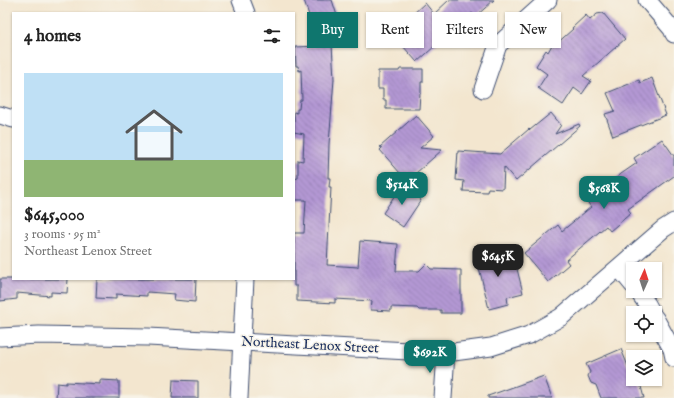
<!DOCTYPE html>
<meta charset="utf-8">
<style>
body{margin:0;font-family:"IM FELL English",serif;background:#f2f2f2;color:#222;height:100vh;display:flex;flex-direction:column;font-size:15px;white-space:nowrap}
*{box-sizing:border-box;margin:0}
p{font-size:13px;color:#767676}
.icon{flex:none;width:22px;height:22px;fill:none;stroke:currentColor;stroke-width:2;stroke-linecap:round;stroke-linejoin:round}
.map{position:relative;flex:1;overflow:hidden}
.drawer{position:absolute;left:12px;top:12px;width:283px;height:268px;display:flex;flex-direction:column;background:#fff;border-radius:0px;box-shadow:0 1px 3px #0004}
.drawer>*{flex:none}
.guide{position:absolute;left:307px;top:12px;width:307px;height:36px;display:flex;gap:8px}
.needle{width:26px;rotate:3deg}
.fabs{position:absolute;left:626px;top:262px;display:grid;gap:8px}
.fabs a{display:grid;place-items:center;width:36px;height:36px;border-radius:0px;background:#fff;box-shadow:0 1px 3px #0004;font-size:20px}
.price{position:absolute;translate:-50% -34px;padding:0 9px;border-radius:8px;background:#0f766e;color:#fff;font-size:13px;line-height:26px;filter:drop-shadow(0 1px 2px #0008)}
.price::after{content:'';position:absolute;left:50%;top:24px;width:12px;height:9px;margin-left:-6px;background:inherit;clip-path:polygon(0 0,100% 0,50% 100%)}
.price.current{background:#222;color:#fff}
ul{padding:0;list-style:none}
li{display:grid;align-content:center;gap:8px;height:212px;padding:0 12px}
li span{display:grid;place-items:center;height:124px;border-radius:0px;color:#555}
li>.icon{margin-inline-start:auto}
span .icon{width:72px;height:72px;fill:#fffc;stroke-width:1}
li b{font-size:17px}
h2{display:flex;justify-content:space-between;align-items:center;height:48px;padding:0 12px;font-size:17px}
.pill{padding:0 14px;border-radius:0px;background:#fff;box-shadow:0 1px 3px #0004;font-size:14px;line-height:36px}
.pill.current{background:#0f766e;color:#fff}
.map>svg:first-child{display:block}
</style>
<div class="map">
<svg width="674" height="398" viewBox="0 0 674 398">
<defs>
<pattern id="building-back-hatch" width="6" height="6" patternUnits="userSpaceOnUse"><rect width="6" height="6" fill="#b498d4"/><path d="M-1 5l2 2M0 0l6 6M5-1l2 2" fill="none" stroke="#927caf"/></pattern>
</defs>
<rect width="100%" height="100%" fill="#f7f3e8"/>
<filter id="ink" filterUnits="userSpaceOnUse"><feTurbulence type="fractalNoise" baseFrequency=".025" numOctaves="2"/><feDisplacementMap in="SourceGraphic" scale="8" xChannelSelector="R" yChannelSelector="G"/><feConvolveMatrix kernelMatrix="1 2 1 2 8 2 1 2 1" color-interpolation-filters="sRGB"/></filter>
<filter id="wash" filterUnits="userSpaceOnUse"><feTurbulence type="fractalNoise" baseFrequency=".012" numOctaves="4" result="noise"/><feDisplacementMap in="SourceGraphic" scale="16" xChannelSelector="R" yChannelSelector="G"/><feGaussianBlur stdDeviation="0.9" result="paint"/><feColorMatrix in="noise" values="0 0 0 0 0 0 0 0 0 0 0 0 0 0 0 0 0 1.4 0 .05"/><feComposite in="paint" operator="in"/></filter>
<g filter="url(#wash)">
<rect width="100%" height="100%" fill="#f3e6cf"/>
<g id="blocks">
<g fill="url(#building-back-hatch)">
<polygon points="304,0 332,0 340,25 331,27 334,79 329,144 328,178 330,178 329,187 331,187 327,265 358,267 360,241 398,244 396,271 419,271 426,264 431,269 461,270 461,313 441,313 441,310 419,310 417,308 391,307 391,311 371,310 372,301 335,299 335,303 297,301 297,286 294,286 294,233 304,233 306,200 294,200 294,179 298,178 298,160 303,161 304,134 294,132 294,112 297,113 297,109 299,109 300,100 302,100 301,70 299,71 298,66 296,66 295,47 319,46"/>
<polygon points="449,0 494,0 475,17 472,13 417,62 395,37 403,30 400,26 425,3 434,14"/>
<polygon points="603,13 625,39 583,76 591,81 582,94 574,88 563,105 538,88 547,74 536,66 546,50 548,52 552,45 554,46 573,29 572,28 586,15 590,20 597,14"/>
<polygon points="400,69 423,69 423,82 421,82 421,93 420,93 419,109 386,109 386,100 383,100 383,89 378,89 378,71 399,71"/>
<polygon points="652,78 666,115 613,136 605,114 615,111 607,93 639,80 640,83"/>
<polygon points="551,113 561,125 555,134 579,124 580,126 516,181 504,167 503,189 488,188 487,192 463,191 464,181 456,180 458,151 500,154 529,129 530,130"/>
<polygon points="416,115 434,136 420,148 442,150 407,181 380,150 382,148 380,147"/>
<polygon points="662,139 674,156 674,176 628,209 631,213 610,231 606,226 566,260 569,264 548,282 524,253 558,225 562,231 591,207 588,203 621,174 637,163 634,158"/>
<polygon points="401,186 421,200 403,227 383,213"/>
<polygon points="503,249 507,267 515,261 523,293 507,297 508,304 489,309 476,255"/>
<polygon points="0,279 68,279 67,293 51,292 51,296 17,293 17,299 0,301"/>
<polygon points="97,279 196,279 195,302 174,300 175,294 147,292 147,296 116,294 116,299 96,298"/>
<polygon points="621,349 628,366 633,363 633,379 639,379 644,398 601,398 596,385 591,383 588,376 590,372 586,364"/>
<polygon points="544,376 552,398 488,398 488,396"/>
<polygon points="100,380 119,381 119,398 56,398 57,383 66,384 66,382 100,384"/>
<polygon points="173,380 198,381 198,398 172,398"/>
</g>
</g>
</g>
<g filter="url(#ink)">
<use href="#blocks" fill-opacity="0" stroke="#3b4a6f" stroke-width="1"/>
<g fill="none" stroke-linecap="round" stroke-linejoin="round">
<defs>
<g id="street">
<polyline points="241,0 246,13"/>
<polyline points="647,0 672,29 674,34"/>
<polyline points="483,89 498,45 548,0"/>
<polyline points="0,115 13,119"/>
<polyline points="619,268 633,285"/>
<polyline points="638,291 647,304 652,313"/>
<polyline points="655,318 672,349 674,358"/>
<polyline points="0,337 39,335 148,337 446,353 491,347 529,335 561,317 663,229 674,222"/>
<polyline points="239,398 245,279"/>
<polyline points="443,398 446,353"/>
</g>
</defs>
<use href="#street" stroke="#3b4a6f" stroke-width="19"/>
<use href="#street" stroke="#fff" stroke-width="17"/>
</g>
</g>
<g text-anchor="middle" dominant-baseline="central" stroke-width="3" stroke-linejoin="round" paint-order="stroke">
<g font-size="14" fill="#1b2f5e" stroke="#f7f3e8">
<text transform="translate(310 345) rotate(3)">Northeast Lenox Street</text>
</g>
</g>
</svg>
<div class="fabs">
<a><svg class="needle" viewBox="-14 -14 28 28"><path d="M0-13l5 13h-10z" fill="#e53935"/><path d="M0 13l5-13h-10z" fill="#767676"/></svg></a>
<a><svg class="icon" aria-label="locate" viewBox="0 0 24 24"><circle cx="12" cy="12" r="6"/><path d="M12 2v4M12 18v4M2 12h4M18 12h4"/></svg></a>
<a><svg class="icon" aria-label="layers" viewBox="0 0 24 24"><path d="M12 4l9 5-9 5-9-5zM3 14l9 5 9-5"/></svg></a>
</div>
<b class="price" style="left:402px;top:206px">$514K</b>
<b class="price" style="left:604px;top:210px">$568K</b>
<b class="price current" style="left:498px;top:278px">$645K</b>
<b class="price" style="left:430px;top:374px">$692K</b>
<div class="guide">
<a class="pill current">Buy</a>
<a class="pill">Rent</a>
<a class="pill">Filters</a>
<a class="pill">New</a>
</div>
<section class="drawer">
<h2>4 homes<svg class="icon" aria-label="filters" viewBox="0 0 24 24"><path d="M4 7h16M4 17h16"/><circle cx="9" cy="7" r="2"/><circle cx="15" cy="17" r="2"/></svg></h2>
<ul>
<li><span style="background:linear-gradient(#bfe0f5 70%,#8fb573 0)"><svg class="icon" aria-label="home" viewBox="0 0 24 24"><path d="M3 11l9-7 9 7M6 9v11h12V9"/></svg></span><div><b>$645,000</b><p>3 rooms · 95 m²</p><p>Northeast Lenox Street</p></div></li>
</ul>
</section>
</div>
